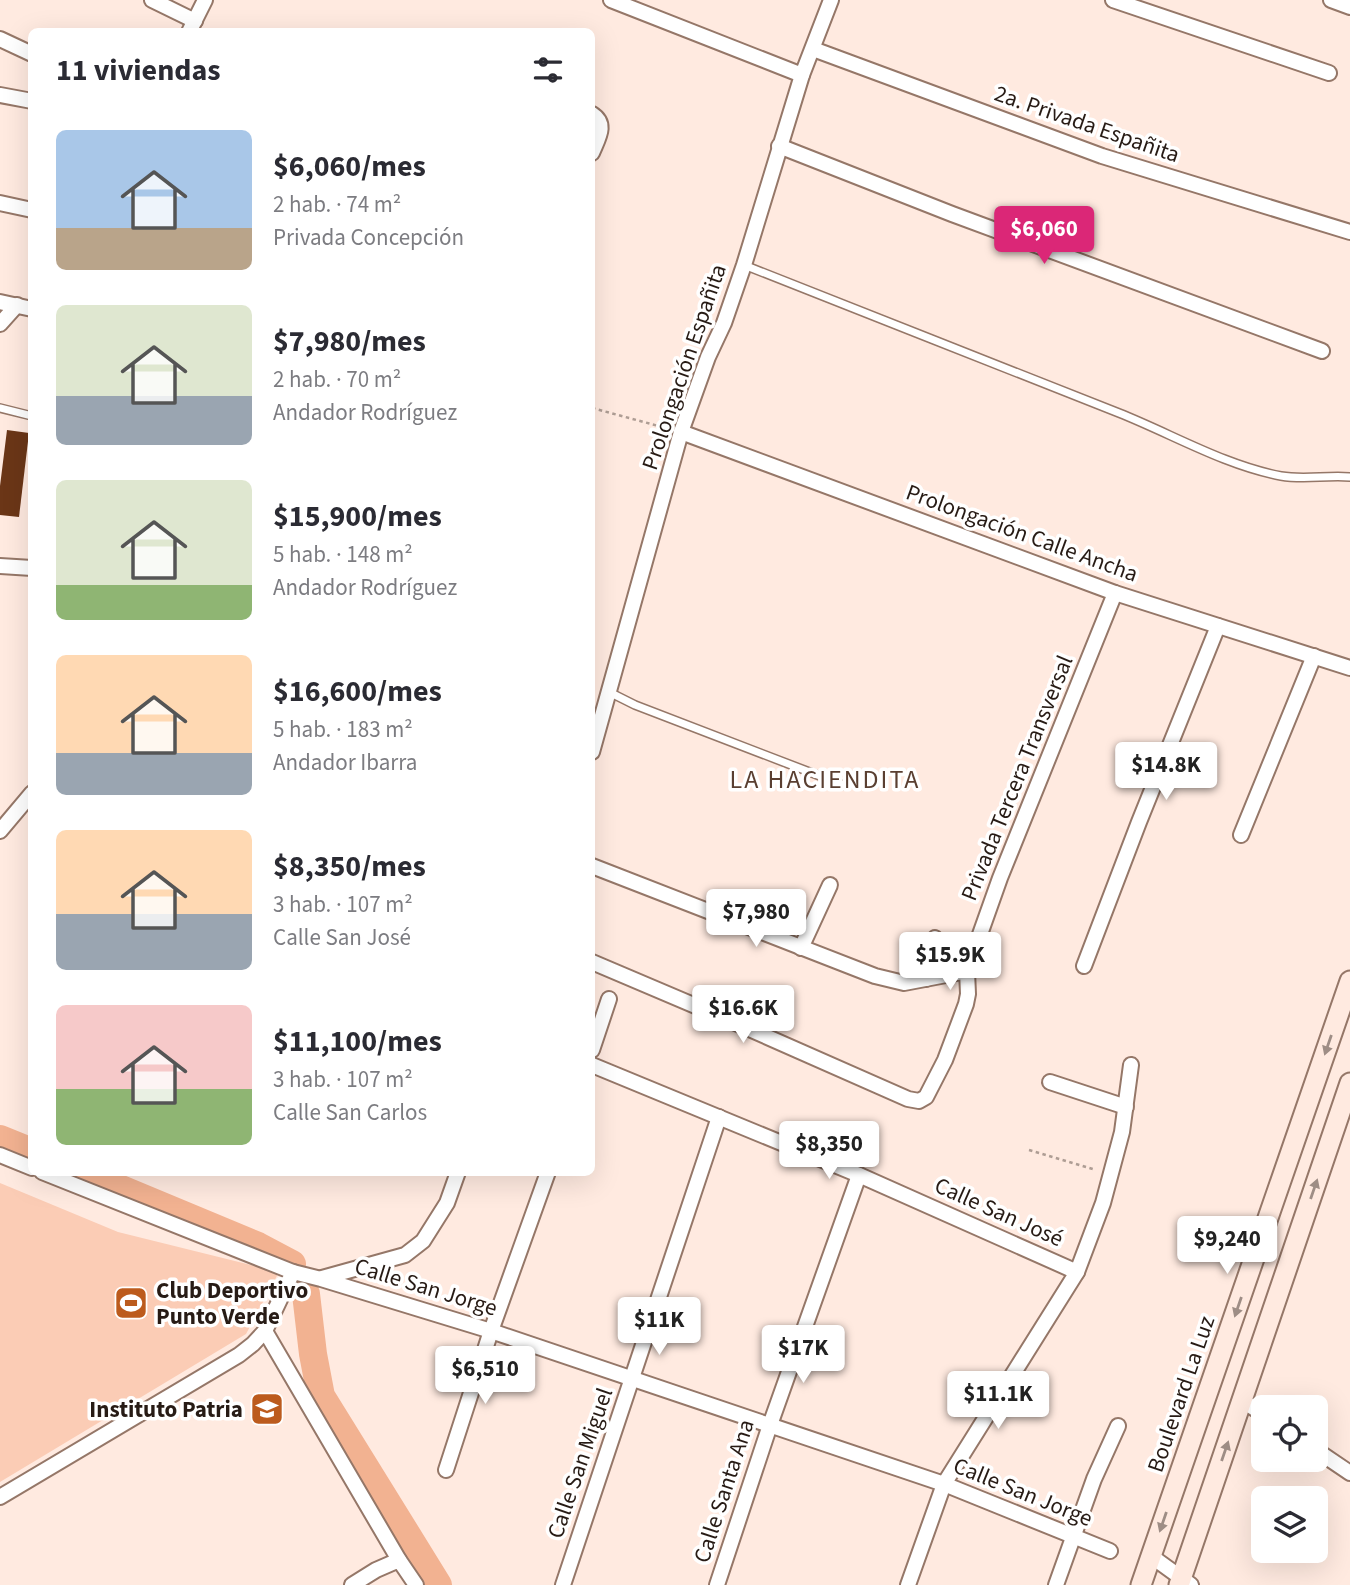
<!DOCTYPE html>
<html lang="es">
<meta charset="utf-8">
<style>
body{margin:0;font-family:"Source Sans 3",sans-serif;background:#f7f7f7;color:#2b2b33;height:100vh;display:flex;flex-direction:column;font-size:26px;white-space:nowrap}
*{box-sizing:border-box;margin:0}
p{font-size:23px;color:#7c7c81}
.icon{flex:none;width:38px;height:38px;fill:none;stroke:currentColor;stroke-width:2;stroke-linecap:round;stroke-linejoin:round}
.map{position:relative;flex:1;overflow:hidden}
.details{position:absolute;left:28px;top:28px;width:567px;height:1148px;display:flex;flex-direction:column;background:#fff;border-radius:10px;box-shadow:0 7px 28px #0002}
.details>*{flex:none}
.buttons{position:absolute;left:1251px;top:1395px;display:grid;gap:14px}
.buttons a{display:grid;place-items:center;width:77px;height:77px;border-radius:10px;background:#fff;box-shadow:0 7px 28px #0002;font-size:35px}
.price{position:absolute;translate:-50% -60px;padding:0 16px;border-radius:7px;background:#fff;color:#222;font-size:23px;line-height:46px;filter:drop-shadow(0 2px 4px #0008)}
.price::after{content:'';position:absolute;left:50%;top:42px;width:21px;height:16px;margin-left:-10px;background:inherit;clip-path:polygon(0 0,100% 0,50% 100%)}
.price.active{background:#db2777;color:#fff}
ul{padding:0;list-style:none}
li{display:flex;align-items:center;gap:21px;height:175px;padding:0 28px}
li span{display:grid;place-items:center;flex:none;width:196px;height:140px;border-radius:10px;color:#555}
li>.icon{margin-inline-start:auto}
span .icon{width:84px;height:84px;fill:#fffc;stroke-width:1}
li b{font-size:30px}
h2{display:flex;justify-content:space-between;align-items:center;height:84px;padding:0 28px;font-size:30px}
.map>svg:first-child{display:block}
</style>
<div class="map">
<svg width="1350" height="1585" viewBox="0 0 1350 1585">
<rect width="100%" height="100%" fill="#ffeae0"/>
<polygon fill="#fbccb5" points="0,1183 118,1232 279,1272 246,1334 0,1482"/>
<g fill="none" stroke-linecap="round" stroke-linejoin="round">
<g stroke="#f2b291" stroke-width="28">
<polyline points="0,1139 32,1152"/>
<polyline points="80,1172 258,1246 292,1264"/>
<polyline points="306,1294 313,1354 321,1396 438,1585"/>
</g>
</g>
<polygon fill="#6b3617" points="7,430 29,433 19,517 0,515 0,486"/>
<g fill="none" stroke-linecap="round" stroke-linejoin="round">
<defs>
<g id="service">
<path d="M744,265C869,314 994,364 1119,413C1172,434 1224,465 1281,476C1304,480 1327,475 1350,477"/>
<polyline points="0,408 32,416"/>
<polyline points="609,692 635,705 846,786"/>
</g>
<g id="minor">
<polyline points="152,0 195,21"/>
<polyline points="611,0 802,75"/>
<polyline points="1113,0 1329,73"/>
<polyline points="1331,0 1350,7"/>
<polyline points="189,32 205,0"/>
<polyline points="0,39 32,54"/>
<polyline points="813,49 1102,156 1350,232"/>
<polyline points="0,95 32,101"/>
<path d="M592,114C608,124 598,138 592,153"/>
<polyline points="779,146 952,214 1322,351"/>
<polyline points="0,203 32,210"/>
<polyline points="0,302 32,309"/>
<polyline points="0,324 17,305"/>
<polyline points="681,432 1115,593 1350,668"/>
<polyline points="0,566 32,568"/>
<polyline points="592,752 681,432 708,357 724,323 744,265 802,75 831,0"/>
<polyline points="0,831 32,793"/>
<polyline points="1241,835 1314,656"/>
<polyline points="592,866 875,976 904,983 967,971"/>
<polyline points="801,948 830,885"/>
<polyline points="592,962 738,1024 908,1099 919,1101 926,1097 945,1060 966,1004 968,994 967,971 1000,878 1115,593"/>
<polyline points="1084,966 1139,822 1218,626"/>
<polyline points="926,979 935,938"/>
<polyline points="592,1050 609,999"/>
<polyline points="592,1065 859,1175 1077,1272"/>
<polyline points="1050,1082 1126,1107"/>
<polyline points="0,1155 32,1168"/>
<polyline points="42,1172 293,1272 321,1279 491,1331 944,1484 1110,1551"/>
<polyline points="322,1278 405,1255 423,1241 447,1203 458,1172"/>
<polyline points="265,1331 399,1560"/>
<polyline points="1243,1401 1264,1415"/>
<polyline points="1316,1450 1350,1473"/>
<polyline points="446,1470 491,1331 548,1172"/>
<polyline points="0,1497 239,1355 253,1344 265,1331 293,1272"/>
<polyline points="1151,1556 1191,1585"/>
<polyline points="352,1585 376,1570 399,1560 416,1585"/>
<polyline points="563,1585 719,1117"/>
<polyline points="717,1585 770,1425 859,1175"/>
<polyline points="908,1585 944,1484 1077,1272 1103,1203 1122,1132 1131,1065"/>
<polyline points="1056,1585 1094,1479 1118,1426"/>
</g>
<g id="secondary">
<polyline points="1141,1585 1350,981"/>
<polyline points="1179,1585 1350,1083"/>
</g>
</defs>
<use href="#service" stroke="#957768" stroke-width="10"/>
<use href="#minor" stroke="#957768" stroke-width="18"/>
<use href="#secondary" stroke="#957768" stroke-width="23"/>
<g stroke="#ae9d94" stroke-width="2.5" stroke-dasharray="3.5 3.5" stroke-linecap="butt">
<polyline points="592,408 666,428"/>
<polyline points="1029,1150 1096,1170"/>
</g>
<use href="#service" stroke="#fff" stroke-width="7"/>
<use href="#minor" stroke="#fff" stroke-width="14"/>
<use href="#secondary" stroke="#ffeae0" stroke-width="19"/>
</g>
<defs><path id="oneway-solid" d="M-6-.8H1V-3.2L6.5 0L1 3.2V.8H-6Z" transform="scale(1.75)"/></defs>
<g fill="#9e8d85">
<use href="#oneway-solid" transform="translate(1328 1045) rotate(109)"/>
<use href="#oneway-solid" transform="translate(1314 1189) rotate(-71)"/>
<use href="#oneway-solid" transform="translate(1238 1307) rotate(109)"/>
<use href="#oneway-solid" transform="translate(1225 1451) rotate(-71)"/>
<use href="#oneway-solid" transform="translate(1163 1522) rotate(109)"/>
</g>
<defs>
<symbol id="stadium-square" viewBox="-11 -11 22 22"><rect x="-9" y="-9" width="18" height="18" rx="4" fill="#bc5b1d" stroke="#fff"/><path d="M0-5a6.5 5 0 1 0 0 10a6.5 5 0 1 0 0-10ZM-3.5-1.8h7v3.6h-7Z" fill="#fff"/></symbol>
<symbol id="school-square" viewBox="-11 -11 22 22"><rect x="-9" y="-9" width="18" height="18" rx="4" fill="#bc5b1d" stroke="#fff"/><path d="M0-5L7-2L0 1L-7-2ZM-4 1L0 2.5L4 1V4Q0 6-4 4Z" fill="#fff"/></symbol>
</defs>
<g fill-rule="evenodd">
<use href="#stadium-square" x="112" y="1284" width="38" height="38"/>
<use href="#school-square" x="248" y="1390" width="38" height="38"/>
</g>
<g text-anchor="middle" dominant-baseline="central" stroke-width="7" stroke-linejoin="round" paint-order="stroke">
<g font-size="23" fill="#271b15" stroke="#fff">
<text transform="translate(1087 124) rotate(19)">2a. Privada Españita</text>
<text transform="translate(684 367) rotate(-71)">Prolongación Españita</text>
<text transform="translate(1022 533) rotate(20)">Prolongación Calle Ancha</text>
<text transform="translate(1017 778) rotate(-68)">Privada Tercera Transversal</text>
<text transform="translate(999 1212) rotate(24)">Calle San José</text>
<text transform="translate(426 1287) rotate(17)">Calle San Jorge</text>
<text transform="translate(1181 1394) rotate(-71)">Boulevard La Luz</text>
<text transform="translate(580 1463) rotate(-71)">Calle San Miguel</text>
<text transform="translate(724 1491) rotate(-72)">Calle Santa Ana</text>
<text transform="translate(1023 1492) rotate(22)">Calle San Jorge</text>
</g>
<g font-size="23" font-weight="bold" fill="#271b15" stroke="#fff" text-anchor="start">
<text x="156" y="1290">Club Deportivo<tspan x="156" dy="26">Punto Verde</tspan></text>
<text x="243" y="1409" text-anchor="end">Instituto Patria</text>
</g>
<g font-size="26" letter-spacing="2" fill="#5a3f31" stroke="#fff">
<text x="825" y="779">LA HACIENDITA</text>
</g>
</g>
</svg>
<div class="buttons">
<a><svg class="icon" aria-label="locate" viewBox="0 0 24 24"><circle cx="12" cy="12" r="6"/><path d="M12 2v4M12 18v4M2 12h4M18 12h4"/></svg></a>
<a><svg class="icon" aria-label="layers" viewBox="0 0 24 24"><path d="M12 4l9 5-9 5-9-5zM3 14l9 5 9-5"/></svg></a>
</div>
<b class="price active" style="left:1044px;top:266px">$6,060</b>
<b class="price" style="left:1166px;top:802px">$14.8K</b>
<b class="price" style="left:756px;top:949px">$7,980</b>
<b class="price" style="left:950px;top:992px">$15.9K</b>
<b class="price" style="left:743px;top:1045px">$16.6K</b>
<b class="price" style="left:829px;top:1181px">$8,350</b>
<b class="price" style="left:1227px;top:1276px">$9,240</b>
<b class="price" style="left:659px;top:1357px">$11K</b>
<b class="price" style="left:803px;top:1385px">$17K</b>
<b class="price" style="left:485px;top:1406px">$6,510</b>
<b class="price" style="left:998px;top:1431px">$11.1K</b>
<section class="details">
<h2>11 viviendas<svg class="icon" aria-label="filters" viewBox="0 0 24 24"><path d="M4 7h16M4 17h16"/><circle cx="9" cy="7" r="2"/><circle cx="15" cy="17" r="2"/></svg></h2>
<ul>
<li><span style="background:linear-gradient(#a9c7e8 70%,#b9a48a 0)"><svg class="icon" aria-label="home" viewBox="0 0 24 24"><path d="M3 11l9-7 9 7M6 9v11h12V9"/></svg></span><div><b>$6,060/mes</b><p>2 hab. · 74 m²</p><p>Privada Concepción</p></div></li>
<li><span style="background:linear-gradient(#dfe7d0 65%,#9aa5b1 0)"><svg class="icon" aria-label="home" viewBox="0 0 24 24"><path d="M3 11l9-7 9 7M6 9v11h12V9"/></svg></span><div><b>$7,980/mes</b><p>2 hab. · 70 m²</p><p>Andador Rodríguez</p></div></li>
<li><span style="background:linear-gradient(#dfe7d0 75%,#8fb573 0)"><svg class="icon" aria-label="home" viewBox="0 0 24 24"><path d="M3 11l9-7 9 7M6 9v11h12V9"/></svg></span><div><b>$15,900/mes</b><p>5 hab. · 148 m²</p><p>Andador Rodríguez</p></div></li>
<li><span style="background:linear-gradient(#ffd9b3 70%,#9aa5b1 0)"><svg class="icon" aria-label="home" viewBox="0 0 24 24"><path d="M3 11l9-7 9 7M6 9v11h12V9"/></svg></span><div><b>$16,600/mes</b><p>5 hab. · 183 m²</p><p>Andador Ibarra</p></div></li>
<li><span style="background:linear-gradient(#ffd9b3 60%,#9aa5b1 0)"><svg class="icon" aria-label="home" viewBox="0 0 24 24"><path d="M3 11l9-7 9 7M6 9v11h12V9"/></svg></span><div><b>$8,350/mes</b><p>3 hab. · 107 m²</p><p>Calle San José</p></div></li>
<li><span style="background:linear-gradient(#f6c9c9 60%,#8fb573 0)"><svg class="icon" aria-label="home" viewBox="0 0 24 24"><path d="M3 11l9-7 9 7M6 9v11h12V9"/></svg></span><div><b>$11,100/mes</b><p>3 hab. · 107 m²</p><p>Calle San Carlos</p></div></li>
</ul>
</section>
</div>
